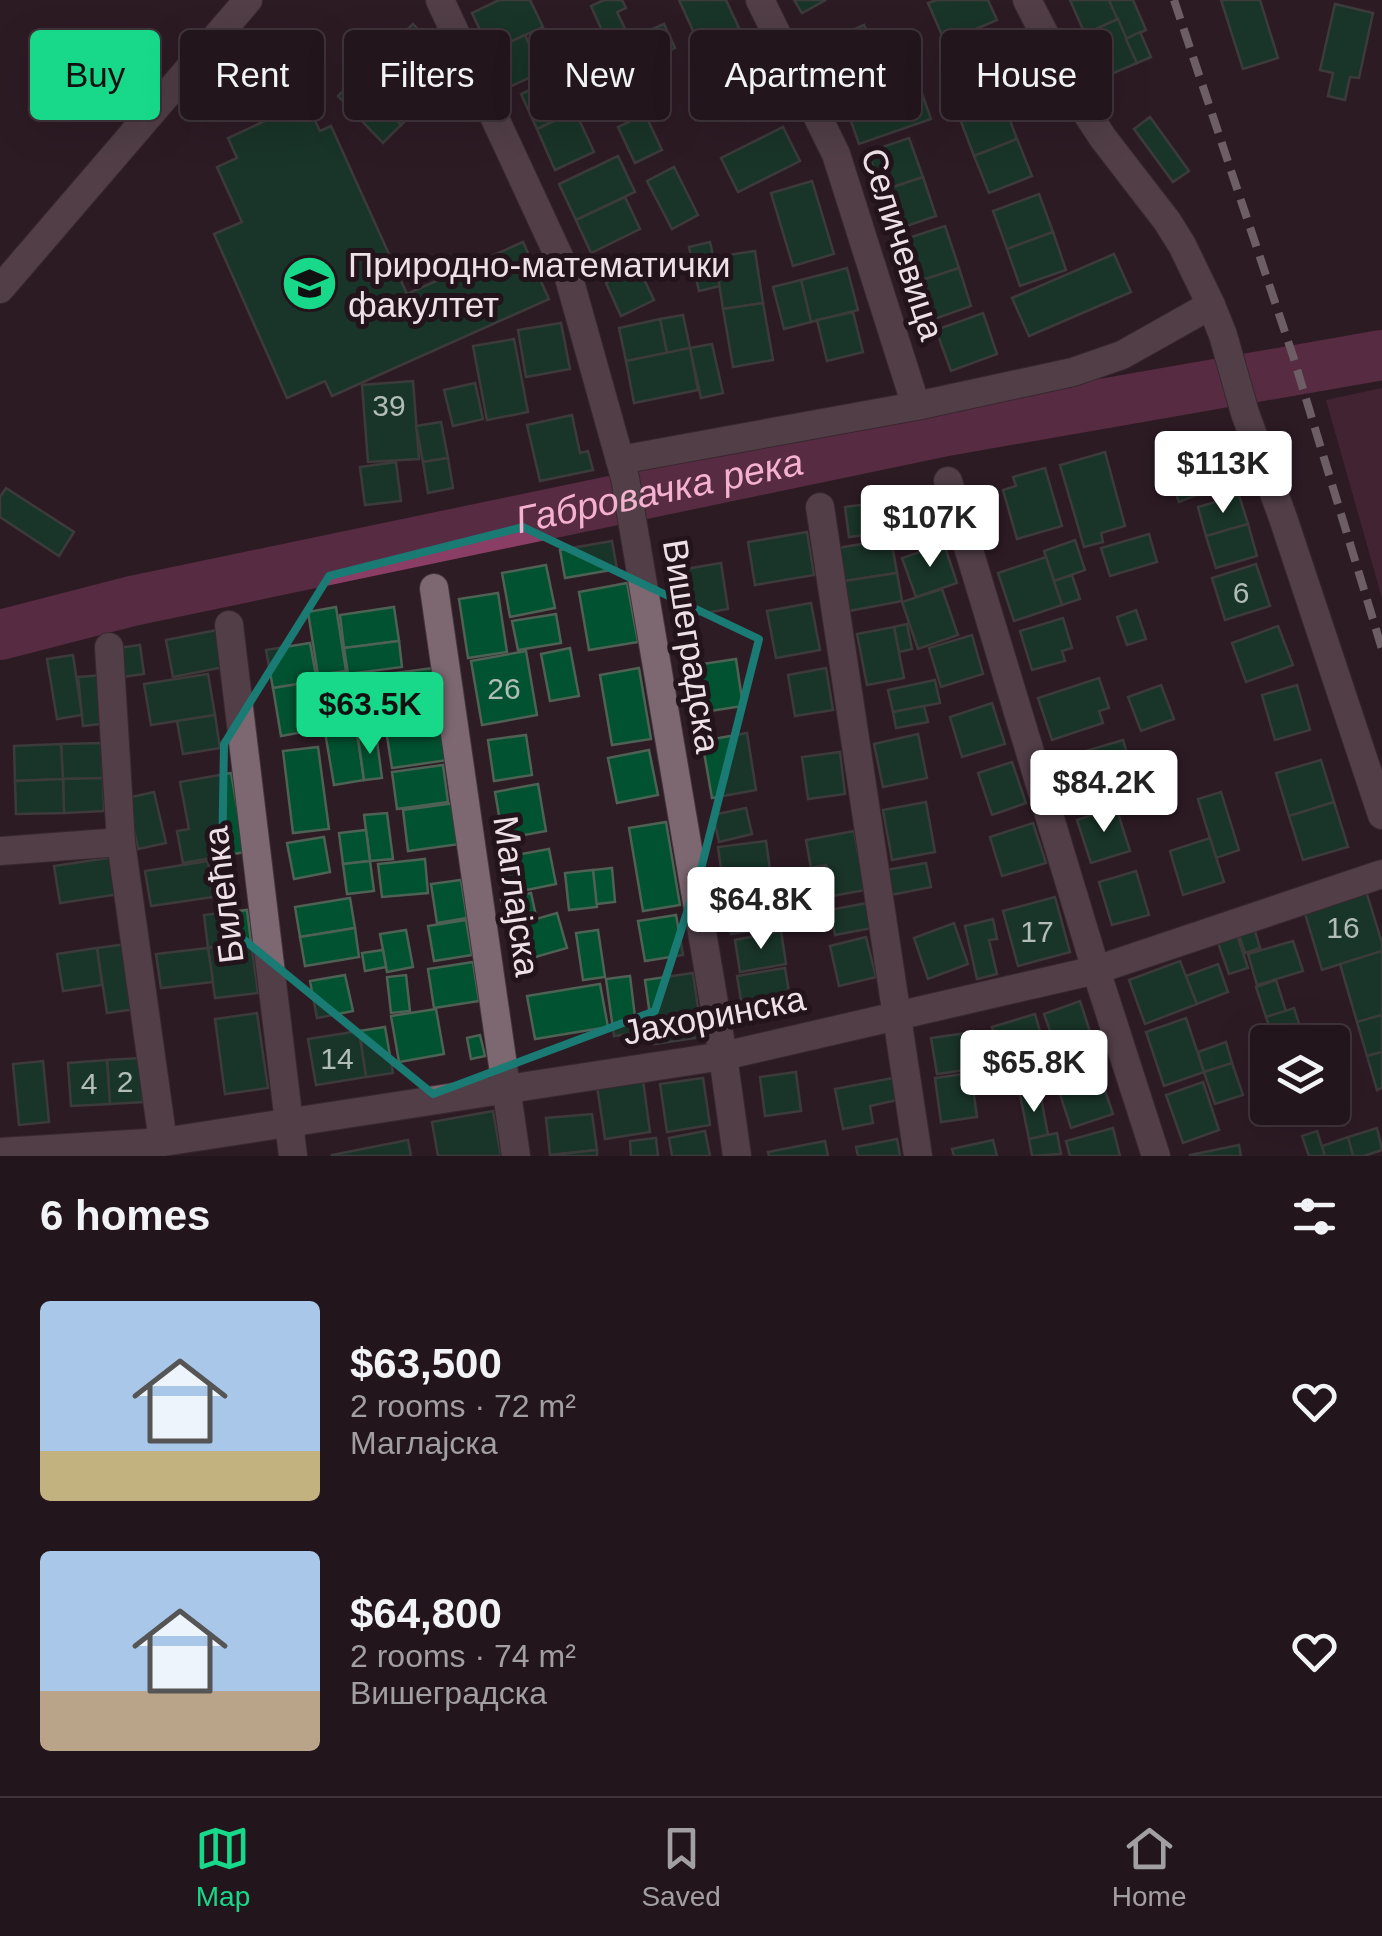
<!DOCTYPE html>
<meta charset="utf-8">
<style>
body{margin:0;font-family:Helvetica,sans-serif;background:#2e2228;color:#f1f3f6;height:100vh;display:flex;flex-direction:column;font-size:38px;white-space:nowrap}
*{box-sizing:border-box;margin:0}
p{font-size:32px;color:#a29fa3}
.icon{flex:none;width:55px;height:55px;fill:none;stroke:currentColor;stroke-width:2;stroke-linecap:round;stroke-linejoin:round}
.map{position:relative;height:1156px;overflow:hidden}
.side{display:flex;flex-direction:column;background:#22151b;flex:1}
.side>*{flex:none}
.top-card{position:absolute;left:30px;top:30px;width:1322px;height:90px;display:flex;gap:20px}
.buttons{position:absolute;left:1250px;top:1025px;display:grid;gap:20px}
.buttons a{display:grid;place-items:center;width:100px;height:100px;border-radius:10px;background:#22151b;box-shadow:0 10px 40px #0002,0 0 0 2px #3f343a;font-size:50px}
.price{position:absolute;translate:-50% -85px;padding:0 22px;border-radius:10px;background:#fff;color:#222;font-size:32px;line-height:65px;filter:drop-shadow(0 2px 5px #0008)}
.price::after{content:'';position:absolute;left:50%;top:60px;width:30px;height:22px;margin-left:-15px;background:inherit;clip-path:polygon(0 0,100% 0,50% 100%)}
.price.selected{background:#17d989;color:#111}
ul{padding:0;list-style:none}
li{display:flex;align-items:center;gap:30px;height:250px;padding:0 40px}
li span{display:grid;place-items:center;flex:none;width:280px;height:200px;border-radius:10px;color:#555}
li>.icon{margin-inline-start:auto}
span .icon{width:120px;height:120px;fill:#fffc;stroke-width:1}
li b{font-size:42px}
h2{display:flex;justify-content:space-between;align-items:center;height:120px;padding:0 40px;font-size:42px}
.tag{padding:0 35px;border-radius:10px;background:#22151b;box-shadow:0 10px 40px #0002,0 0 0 2px #3f343a;font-size:35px;line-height:90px}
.tag.selected{background:#17d989;color:#111}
.menu{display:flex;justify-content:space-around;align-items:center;height:140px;border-top:2px solid #3f343a;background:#22151b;font-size:28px;color:#a29fa3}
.menu a{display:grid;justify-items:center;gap:5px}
.menu .selected{color:#17d989}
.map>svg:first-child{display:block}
</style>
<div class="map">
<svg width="1382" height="1156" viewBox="0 0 1382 1156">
<rect width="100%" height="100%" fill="#2d1c24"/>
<polygon fill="#592e43" points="1382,388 1382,598 1326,400"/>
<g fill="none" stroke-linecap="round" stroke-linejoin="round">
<path stroke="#8b3e65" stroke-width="50" id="s1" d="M0,635L132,601L946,431L1382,355"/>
</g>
<g fill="#005230" stroke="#4e6155" stroke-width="2.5">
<polygon points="499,0 530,0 543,27 490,51 472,13"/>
<polygon points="604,0 622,0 626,8 617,12 630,39 664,24 675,48 621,73 591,6"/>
<polygon points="679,0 726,0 739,28 700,46"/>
<polygon points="794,0 826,0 802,13"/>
<polygon points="937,0 988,0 997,20 945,42 928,3"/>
<polygon points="1070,0 1109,0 1118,19 1085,34"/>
<polygon points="1109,0 1133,0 1146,30 1126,39"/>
<polygon points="1221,0 1260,0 1278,58 1243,69"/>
<polygon points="1335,4 1373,13 1359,78 1350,77 1345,100 1328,96 1333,73 1320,70"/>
<polygon points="1118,19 1137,63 1104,77 1085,34"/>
<polygon points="413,24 458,71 440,88 395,41"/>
<polygon points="864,25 882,66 835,87 817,46"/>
<polygon points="1140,32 1151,57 1137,63 1126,39"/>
<polygon points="1003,34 1020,70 969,93 953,56"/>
<polygon points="525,35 542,72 507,88 490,51"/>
<polygon points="395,41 414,60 375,98 356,78"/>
<polygon points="750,43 781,106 749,121 744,109 734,114 709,63"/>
<polygon points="414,60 440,88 401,125 375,98"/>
<polygon points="914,71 931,119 859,144 842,96"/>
<polygon points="559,77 575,111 537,129 521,94"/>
<polygon points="356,78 401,125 383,143 338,96"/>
<polygon points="306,102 320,131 331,126 407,294 523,242 549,299 332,396 325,381 287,398 214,234 242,222 217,167 237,158 228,138"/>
<polygon points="1003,102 1017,139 974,156 960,119"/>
<polygon points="575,111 594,152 555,170 537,129"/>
<polygon points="645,114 662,150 635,163 618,127"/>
<polygon points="1150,117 1189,171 1173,182 1134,129"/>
<polygon points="783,127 800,161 738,192 721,158"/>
<polygon points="909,138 923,177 881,191 868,152"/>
<polygon points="1017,139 1032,176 989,193 974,156"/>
<polygon points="618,156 635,192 576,220 559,184"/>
<polygon points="674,167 698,215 672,229 647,181"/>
<polygon points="923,177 936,216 895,230 881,191"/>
<polygon points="812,181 834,254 793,266 771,193"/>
<polygon points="1039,194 1053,232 1007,249 993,211"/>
<polygon points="625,197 640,229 591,253 576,220"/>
<polygon points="945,226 959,268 913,283 899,241"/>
<polygon points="1053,232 1066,270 1020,286 1007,249"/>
<polygon points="710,242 720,286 699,291 689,247"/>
<polygon points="755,251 763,303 723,309 715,257"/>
<polygon points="1114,254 1131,292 1029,336 1012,298"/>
<polygon points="638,267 654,300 621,316 606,283"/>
<polygon points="847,268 858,310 811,322 801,280"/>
<polygon points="959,268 971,306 926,322 913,283"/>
<polygon points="801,280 811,322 784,329 773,287"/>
<polygon points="763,303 773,360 733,367 723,309"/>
<polygon points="853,312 863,352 827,361 817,320"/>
<polygon points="983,313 997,354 951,371 936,330"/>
<polygon points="683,315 690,348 667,353 660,319"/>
<polygon points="660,319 667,353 626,361 619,328"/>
<polygon points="561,323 570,369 526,377 518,330"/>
<polygon points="514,339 528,412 487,420 473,346"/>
<polygon points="712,344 723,393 701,398 690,348"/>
<polygon points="690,348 698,390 634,403 626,361"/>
<polygon points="413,381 419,459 368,462 362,385"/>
<polygon points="475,383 483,419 453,426 444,390"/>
<polygon points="572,415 580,453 588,451 593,470 540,481 527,425"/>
<polygon points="441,422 448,458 423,462 416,426"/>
<polygon points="1214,439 1226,469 1213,474 1218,487 1179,502 1163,458"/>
<polygon points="1105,452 1125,526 1101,533 1103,542 1084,547 1060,465"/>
<polygon points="448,458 453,488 428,493 423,462"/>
<polygon points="396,462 401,501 365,505 360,467"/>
<polygon points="1045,468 1062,526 1017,539 1003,490 1016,486 1013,477"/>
<polygon points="6,488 74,532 59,556 0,517 0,497"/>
<polygon points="1239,495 1248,524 1206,536 1198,507"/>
<polygon points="876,503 880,533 849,537 845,507"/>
<polygon points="1248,524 1257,556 1216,568 1206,536"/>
<polygon points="807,532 814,575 755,585 748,542"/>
<polygon points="1149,534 1157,562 1110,576 1101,548"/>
<polygon points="891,539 897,573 844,581 838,548"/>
<polygon points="1075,540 1085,570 1054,581 1044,551"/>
<polygon points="612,541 617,569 565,578 560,550"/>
<polygon points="944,544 957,583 916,597 902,558"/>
<polygon points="1046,557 1062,605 1014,621 998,573"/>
<polygon points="721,563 728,609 682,617 674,571"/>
<polygon points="1256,564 1270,606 1225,620 1212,578"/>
<polygon points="546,565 555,608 510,617 502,573"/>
<polygon points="897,573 902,601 849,611 844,581"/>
<polygon points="1072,575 1080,599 1062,605 1054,581"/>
<polygon points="627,583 638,642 589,650 579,592"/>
<polygon points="942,589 958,635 918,649 902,602"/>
<polygon points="498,593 507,652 468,658 459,599"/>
<polygon points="811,603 820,650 776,658 767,611"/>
<polygon points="336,607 346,671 318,675 308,612"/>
<polygon points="394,607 399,641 344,648 340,615"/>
<polygon points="1136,610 1146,639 1127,645 1117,617"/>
<polygon points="556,614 561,643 518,650 512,621"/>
<polygon points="1063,618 1072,648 1062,651 1065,661 1032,670 1020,631"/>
<polygon points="907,624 912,649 899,652 894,627"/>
<polygon points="1278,626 1293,665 1246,682 1232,643"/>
<polygon points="894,627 904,678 867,685 857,634"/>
<polygon points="217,630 224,667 173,677 166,640"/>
<polygon points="972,635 983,674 941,687 929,648"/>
<polygon points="399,641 402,667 348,674 344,648"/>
<polygon points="310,643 317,681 273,688 266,650"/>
<polygon points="140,645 144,674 122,677 118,648"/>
<polygon points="570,648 579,696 550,701 541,654"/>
<polygon points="526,651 537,715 482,725 471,661"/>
<polygon points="73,655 82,715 57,719 47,659"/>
<polygon points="736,659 743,706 703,712 696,665"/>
<polygon points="434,668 442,722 387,730 379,675"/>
<polygon points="639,668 651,739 612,745 600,675"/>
<polygon points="826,668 833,710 795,716 788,675"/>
<polygon points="208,674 215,715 151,725 144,684"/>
<polygon points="345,674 353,726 327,730 320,678"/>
<polygon points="104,675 109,723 83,726 78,677"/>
<polygon points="1099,678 1109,708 1099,711 1103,723 1052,740 1038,698"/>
<polygon points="935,680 940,703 893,712 888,690"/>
<polygon points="317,681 325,728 281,736 273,688"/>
<polygon points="1161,685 1174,719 1141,731 1128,697"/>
<polygon points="1297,685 1310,730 1275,740 1262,695"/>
<polygon points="992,703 1005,744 962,757 950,717"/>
<polygon points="924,706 928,722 896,728 893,712"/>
<polygon points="215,715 220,748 183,754 177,721"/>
<polygon points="442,722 448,760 392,768 386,730"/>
<polygon points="356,727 364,780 334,785 325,732"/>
<polygon points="747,733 756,790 712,798 702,741"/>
<polygon points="376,734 382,778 364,780 358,737"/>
<polygon points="918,734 927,778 883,787 874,744"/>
<polygon points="526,735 532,775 494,781 488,740"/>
<polygon points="1123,740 1136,782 1077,799 1065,757"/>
<polygon points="102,743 103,778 63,779 61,744"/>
<polygon points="61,744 63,779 15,781 14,746"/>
<polygon points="318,747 329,829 293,833 283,751"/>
<polygon points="649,750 658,795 617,803 608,758"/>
<polygon points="840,752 845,794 808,799 802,757"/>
<polygon points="1321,760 1334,802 1289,816 1276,773"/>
<polygon points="1012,762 1026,803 992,815 978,773"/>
<polygon points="443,765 448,802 397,809 392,772"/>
<polygon points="231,773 245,852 183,863 177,831 189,829 180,782"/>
<polygon points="103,778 104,811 64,813 63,779"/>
<polygon points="63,779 64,813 16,814 15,781"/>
<polygon points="538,784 546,831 503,839 495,792"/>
<polygon points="154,792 166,843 138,849 127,798"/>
<polygon points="1221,792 1239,850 1216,858 1198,799"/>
<polygon points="926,802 935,852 892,860 883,810"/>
<polygon points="1334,802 1348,847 1303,860 1289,816"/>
<polygon points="455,803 460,844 408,851 403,810"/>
<polygon points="1116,807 1130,851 1091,863 1077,820"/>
<polygon points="746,808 752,834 719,842 713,815"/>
<polygon points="387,813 393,859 370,861 364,815"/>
<polygon points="666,822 680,905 643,911 629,828"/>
<polygon points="1033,823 1046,863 1002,876 990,837"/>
<polygon points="366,830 370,861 343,864 339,833"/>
<polygon points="854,831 865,890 832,896 826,865 811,868 806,840"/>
<polygon points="324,837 330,872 294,879 287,843"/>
<polygon points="1210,838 1224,882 1183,895 1170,851"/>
<polygon points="766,841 772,884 724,890 718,847"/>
<polygon points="549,849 556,884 512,893 505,857"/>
<polygon points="115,857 120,894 60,903 54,866"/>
<polygon points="425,859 428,893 382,897 378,864"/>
<polygon points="208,861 213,897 151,906 145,871"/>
<polygon points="370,861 374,891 347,894 343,864"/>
<polygon points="926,863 931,887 891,895 886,870"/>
<polygon points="612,868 615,902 596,904 593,870"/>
<polygon points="593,870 597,907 569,910 565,873"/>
<polygon points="1136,871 1149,915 1112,925 1099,882"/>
<polygon points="461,880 467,918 437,923 431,884"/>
<polygon points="769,887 775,926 731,934 724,895"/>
<polygon points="1366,891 1382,943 1382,951 1322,970 1304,910"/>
<polygon points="531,893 536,916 506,923 501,900"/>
<polygon points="1055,897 1070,952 1018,966 1003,911"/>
<polygon points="350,898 355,928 300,937 295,907"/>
<polygon points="872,902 877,927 835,935 830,910"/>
<polygon points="247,910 251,942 208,948 204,915"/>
<polygon points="557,913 567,948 518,962 508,927"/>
<polygon points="676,915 683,955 645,961 638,921"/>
<polygon points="993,919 997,939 989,940 997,974 977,979 965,926"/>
<polygon points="466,920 472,955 434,961 428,926"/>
<polygon points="1252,921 1260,948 1245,953 1236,926"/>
<polygon points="954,923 968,964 928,979 914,938"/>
<polygon points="355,928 359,957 305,966 300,937"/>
<polygon points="406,930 413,967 387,972 380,934"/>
<polygon points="598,930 605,977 583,980 576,933"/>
<polygon points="781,931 786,964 740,972 735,940"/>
<polygon points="1236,931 1248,968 1229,974 1216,937"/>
<polygon points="866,937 876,977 839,986 830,946"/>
<polygon points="1293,941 1303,971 1257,985 1248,954"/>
<polygon points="251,942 258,993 215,998 208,948"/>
<polygon points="127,944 136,1009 107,1013 97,948"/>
<polygon points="97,948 102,985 63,991 57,954"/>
<polygon points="208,948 213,982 161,988 156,954"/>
<polygon points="383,950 386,967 365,971 362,953"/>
<polygon points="1382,951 1382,1015 1357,1022 1340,964"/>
<polygon points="1180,961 1197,1004 1145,1024 1129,980"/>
<polygon points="473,962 479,1001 434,1008 428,969"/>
<polygon points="1218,964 1228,992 1197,1004 1186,976"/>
<polygon points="785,968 791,1004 743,1012 737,976"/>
<polygon points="693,973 702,1037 654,1044 645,980"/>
<polygon points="345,975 353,1011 317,1018 310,981"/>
<polygon points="406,975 410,1011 391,1013 387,977"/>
<polygon points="630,976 637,1033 614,1036 606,979"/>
<polygon points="1276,980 1286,1011 1266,1017 1256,987"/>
<polygon points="600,984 608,1027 535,1039 527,996"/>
<polygon points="1080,1001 1093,1041 1058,1053 1044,1014"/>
<polygon points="1294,1008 1305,1042 1274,1042 1266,1017"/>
<polygon points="436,1009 444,1054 399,1062 391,1016"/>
<polygon points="257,1013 268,1088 225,1094 215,1019"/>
<polygon points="1035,1014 1048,1059 1006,1071 992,1027"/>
<polygon points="1382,1015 1382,1052 1367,1056 1357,1022"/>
<polygon points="1186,1018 1204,1072 1164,1086 1146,1032"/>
<polygon points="385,1027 393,1073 366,1077 359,1031"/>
<polygon points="359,1031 366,1077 316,1085 308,1039"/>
<polygon points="967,1033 972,1069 937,1074 931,1038"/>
<polygon points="480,1035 485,1056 471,1059 467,1038"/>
<polygon points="1226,1042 1232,1063 1204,1072 1198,1052"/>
<polygon points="1382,1052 1382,1088 1377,1090 1367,1056"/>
<polygon points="141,1058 143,1102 110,1104 107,1060"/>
<polygon points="107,1060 110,1104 71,1106 68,1063"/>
<polygon points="43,1061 49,1122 19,1125 13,1064"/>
<polygon points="1232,1063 1243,1095 1215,1104 1204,1072"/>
<polygon points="796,1072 801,1111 765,1116 760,1077"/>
<polygon points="971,1073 977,1117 941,1122 935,1078"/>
<polygon points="1100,1076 1113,1114 1071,1128 1059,1091"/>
<polygon points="703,1078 710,1125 667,1132 660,1084"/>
<polygon points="893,1078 897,1100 870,1106 873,1123 843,1129 835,1089"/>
<polygon points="643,1080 650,1132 605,1139 597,1086"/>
<polygon points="1203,1082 1219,1130 1183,1143 1166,1095"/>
<polygon points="1040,1092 1048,1135 1029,1139 1020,1095"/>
<polygon points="493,1111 501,1156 438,1156 432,1122"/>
<polygon points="592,1114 597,1150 550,1155 546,1118"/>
<polygon points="1113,1128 1120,1156 1070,1156 1066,1141"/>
<polygon points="1377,1128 1382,1150 1364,1156 1353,1156 1348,1137"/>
<polygon points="705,1131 710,1156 672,1156 669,1138"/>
<polygon points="1317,1131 1325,1156 1309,1156 1302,1136"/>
<polygon points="1057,1133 1061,1154 1032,1156 1029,1139"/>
<polygon points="1348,1137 1353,1156 1325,1156 1322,1146"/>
<polygon points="656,1138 658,1156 631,1156 630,1141"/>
<polygon points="897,1139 900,1156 858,1156 856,1147"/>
<polygon points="408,1140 411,1156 332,1156 332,1155"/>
<polygon points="993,1140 997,1156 954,1156 952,1149"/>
<polygon points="825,1141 828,1156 769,1156 768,1152"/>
<polygon points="1239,1145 1241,1156 1190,1156 1190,1155"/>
<polygon points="597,1150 597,1156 550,1156 550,1155"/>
</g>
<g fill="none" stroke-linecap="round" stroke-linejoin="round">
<defs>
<g id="minor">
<polyline points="440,0 569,278 625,478 723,1056 737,1156"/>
<polyline points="760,0 836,154 916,406"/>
<polyline points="0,289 248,0"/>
<polyline points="620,460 916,406 1073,372 1122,355 1211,305"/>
<polyline points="948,481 1096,970 1156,1156"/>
<polyline points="820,507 918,1156"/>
<polyline points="434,588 516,1156"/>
<polyline points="229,625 293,1156"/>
<polyline points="109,647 121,842 163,1142"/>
<polyline points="0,851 121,842"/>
<polyline points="0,1152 163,1142 723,1056 1096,970 1382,874"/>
</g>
<polyline id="tertiary" points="1027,0 1080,103 1103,138 1167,221 1182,245 1211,305 1223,335 1245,413 1283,518 1382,815"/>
</defs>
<use href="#minor" stroke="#45373d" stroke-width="30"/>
<use href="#tertiary" stroke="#45373d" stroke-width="30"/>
<use href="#minor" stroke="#7d6871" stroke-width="28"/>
<use href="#tertiary" stroke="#7d6871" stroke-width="28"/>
<polyline stroke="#baadb3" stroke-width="8" stroke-dasharray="20 10" stroke-linecap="butt" points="1174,0 1293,356 1382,649"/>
</g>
<path d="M0 0H1382V1156H0ZM523,527L759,639L701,869L655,1011L433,1094L221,921L224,744L329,576Z" fill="#2d1c24" fill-opacity=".55" fill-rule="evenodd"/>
<path fill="none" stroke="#1a7b74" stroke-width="8" stroke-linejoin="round" d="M523,527L759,639L701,869L655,1011L433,1094L221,921L224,744L329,576Z"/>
<defs>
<symbol id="university-disc" viewBox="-11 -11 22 22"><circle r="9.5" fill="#17d989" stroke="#23131b"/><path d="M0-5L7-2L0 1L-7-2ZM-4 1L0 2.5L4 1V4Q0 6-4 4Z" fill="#111"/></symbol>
</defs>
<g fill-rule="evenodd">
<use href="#university-disc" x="278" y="252" width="63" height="63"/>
</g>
<g text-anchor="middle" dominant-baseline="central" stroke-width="10" stroke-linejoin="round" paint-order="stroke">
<g font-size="30" fill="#b2bdb8">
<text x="389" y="405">39</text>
<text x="1241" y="592">6</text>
<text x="504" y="688">26</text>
<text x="1343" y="927">16</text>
<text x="1037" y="931">17</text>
<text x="337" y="1058">14</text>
<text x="125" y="1081">2</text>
<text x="89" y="1083">4</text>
</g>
<g font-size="35" fill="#ede1e6" stroke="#23131b">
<text transform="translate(903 244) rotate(72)">Селичевица</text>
<text transform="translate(692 646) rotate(81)">Вишеградска</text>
<text transform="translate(223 895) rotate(-97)">Билећка</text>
<text transform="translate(517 896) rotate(82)">Маглајска</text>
<text transform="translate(714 1015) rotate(-11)">Јахоринска</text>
</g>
<g font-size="35" fill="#ede1e6" stroke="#23131b" text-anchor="start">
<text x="348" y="264">Природно-математички<tspan x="348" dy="40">факултет</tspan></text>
</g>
<g font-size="38" font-style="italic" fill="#f5b1d0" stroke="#23131b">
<text stroke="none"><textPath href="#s1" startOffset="675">Габровачка река</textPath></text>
</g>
</g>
</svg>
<div class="buttons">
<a><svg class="icon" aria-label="layers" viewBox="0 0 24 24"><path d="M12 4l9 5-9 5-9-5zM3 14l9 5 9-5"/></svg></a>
</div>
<b class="price" style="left:1223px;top:516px">$113K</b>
<b class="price" style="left:930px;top:570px">$107K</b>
<b class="price selected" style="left:370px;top:757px">$63.5K</b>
<b class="price" style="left:1104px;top:835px">$84.2K</b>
<b class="price" style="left:761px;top:952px">$64.8K</b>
<b class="price" style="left:1034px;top:1115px">$65.8K</b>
<div class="top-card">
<a class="tag selected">Buy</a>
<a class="tag">Rent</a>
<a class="tag">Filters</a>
<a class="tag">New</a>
<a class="tag">Apartment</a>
<a class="tag">House</a>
</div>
</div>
<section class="side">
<h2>6 homes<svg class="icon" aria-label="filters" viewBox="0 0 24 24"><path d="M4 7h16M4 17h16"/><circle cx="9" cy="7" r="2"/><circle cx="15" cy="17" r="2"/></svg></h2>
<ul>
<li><span style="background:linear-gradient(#a9c7e8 75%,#c2b280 0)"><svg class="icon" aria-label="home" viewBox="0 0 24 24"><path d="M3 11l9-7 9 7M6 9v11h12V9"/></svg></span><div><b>$63,500</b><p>2 rooms · 72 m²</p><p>Маглајска</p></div><svg class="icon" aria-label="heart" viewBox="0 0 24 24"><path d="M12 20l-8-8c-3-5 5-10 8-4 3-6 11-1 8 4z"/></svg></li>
<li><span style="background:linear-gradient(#a9c7e8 70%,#b9a48a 0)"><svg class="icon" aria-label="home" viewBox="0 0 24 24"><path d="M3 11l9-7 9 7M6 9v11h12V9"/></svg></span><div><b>$64,800</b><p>2 rooms · 74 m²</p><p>Вишеградска</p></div><svg class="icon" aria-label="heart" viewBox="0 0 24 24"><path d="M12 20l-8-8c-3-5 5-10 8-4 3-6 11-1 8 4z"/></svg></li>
</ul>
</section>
<nav class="menu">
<a class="selected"><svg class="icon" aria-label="map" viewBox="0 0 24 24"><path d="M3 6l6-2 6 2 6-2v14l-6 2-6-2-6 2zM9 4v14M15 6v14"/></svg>Map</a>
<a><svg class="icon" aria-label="saved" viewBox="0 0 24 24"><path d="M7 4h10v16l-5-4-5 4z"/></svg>Saved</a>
<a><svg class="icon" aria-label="home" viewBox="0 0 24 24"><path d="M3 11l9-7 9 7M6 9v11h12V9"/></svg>Home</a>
</nav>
